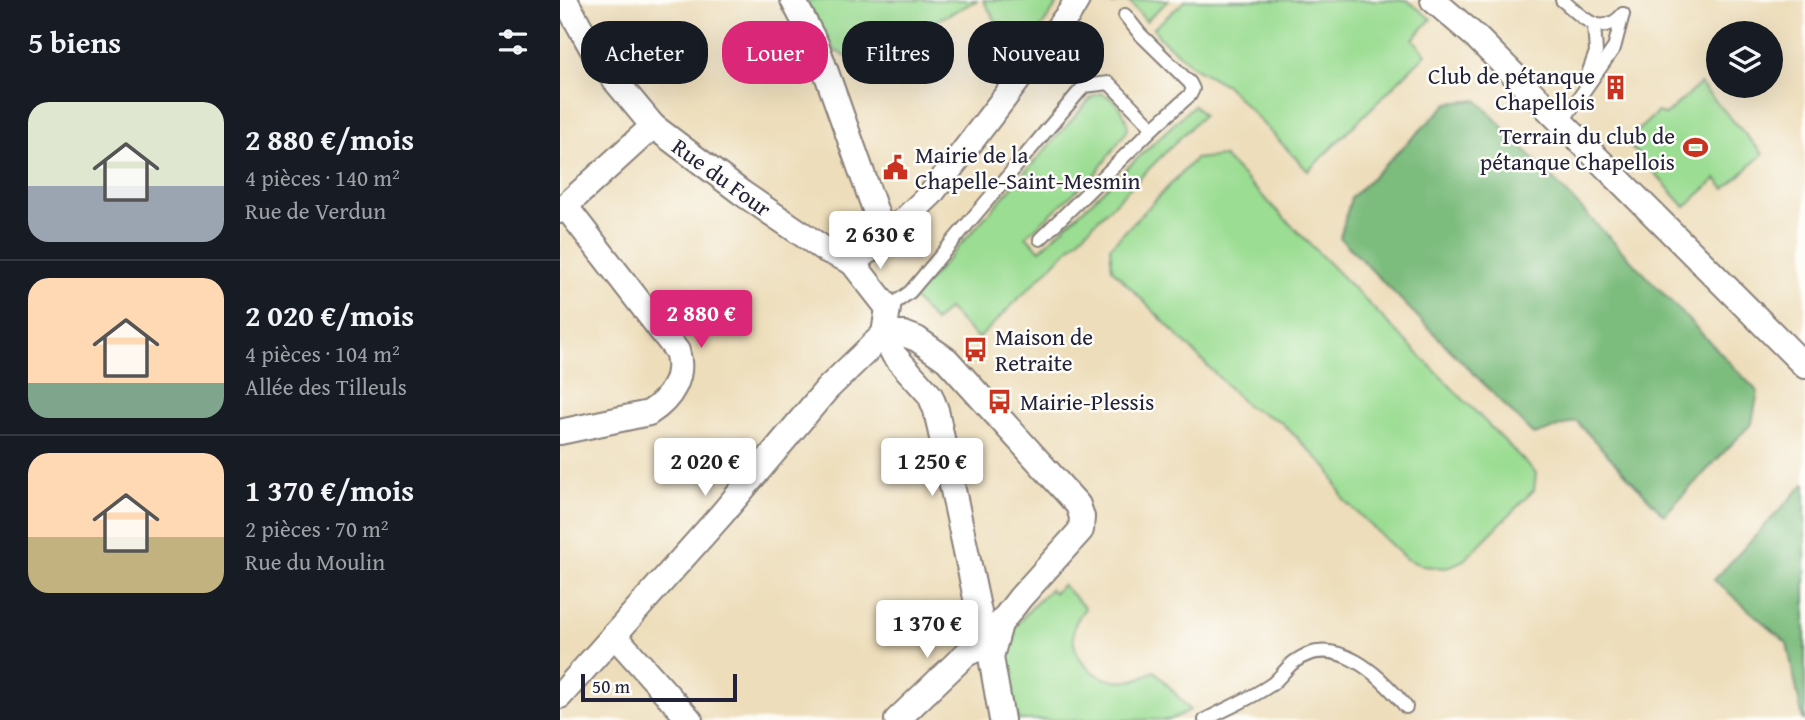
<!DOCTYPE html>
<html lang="fr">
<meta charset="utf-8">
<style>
body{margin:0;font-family:"Gentium Book Plus",serif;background:#242831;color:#f1f3f6;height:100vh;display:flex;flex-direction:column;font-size:26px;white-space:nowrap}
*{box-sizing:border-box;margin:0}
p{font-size:23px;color:#9ea1a6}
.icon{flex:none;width:38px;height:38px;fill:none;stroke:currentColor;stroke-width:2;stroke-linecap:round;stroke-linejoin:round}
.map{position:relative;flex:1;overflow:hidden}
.sheet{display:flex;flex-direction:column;background:#171b24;width:560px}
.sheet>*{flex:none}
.banner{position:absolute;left:21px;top:21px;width:665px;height:63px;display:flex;gap:14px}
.buttons{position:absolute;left:1146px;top:21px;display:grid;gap:14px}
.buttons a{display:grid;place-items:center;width:77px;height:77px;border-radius:50%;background:#171b24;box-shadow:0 7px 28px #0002;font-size:35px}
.scale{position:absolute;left:21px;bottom:18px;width:156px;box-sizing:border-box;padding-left:7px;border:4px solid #22223b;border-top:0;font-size:19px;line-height:24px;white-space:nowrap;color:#22223b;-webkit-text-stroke:5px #fdfcf7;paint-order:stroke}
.price{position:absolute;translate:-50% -60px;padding:0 16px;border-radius:7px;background:#fff;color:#222;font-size:23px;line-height:46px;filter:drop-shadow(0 2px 4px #0008)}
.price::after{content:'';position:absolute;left:50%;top:42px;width:21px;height:16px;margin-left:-10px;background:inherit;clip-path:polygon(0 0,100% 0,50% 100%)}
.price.active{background:#db2777;color:#fff}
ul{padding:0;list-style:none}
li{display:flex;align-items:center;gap:21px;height:175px;padding:0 28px}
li+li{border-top:2px solid #363941}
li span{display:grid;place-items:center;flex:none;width:196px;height:140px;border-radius:21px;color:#555}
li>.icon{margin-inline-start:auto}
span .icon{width:84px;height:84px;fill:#fffc;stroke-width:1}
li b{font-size:30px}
h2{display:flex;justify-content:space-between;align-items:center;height:84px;padding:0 28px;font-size:30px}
.tag{padding:0 24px;border-radius:28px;background:#171b24;box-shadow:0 7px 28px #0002;font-size:24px;line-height:63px}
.tag.active{background:#db2777;color:#fff}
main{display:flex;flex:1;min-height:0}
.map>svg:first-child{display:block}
</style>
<main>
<section class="sheet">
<h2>5 biens<svg class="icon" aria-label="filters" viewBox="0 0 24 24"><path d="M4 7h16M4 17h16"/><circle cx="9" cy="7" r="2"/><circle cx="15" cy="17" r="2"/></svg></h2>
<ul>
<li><span style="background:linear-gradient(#dfe7d0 60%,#9aa5b1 0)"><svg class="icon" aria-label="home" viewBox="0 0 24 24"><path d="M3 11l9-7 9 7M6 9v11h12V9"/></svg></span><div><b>2 880 €/mois</b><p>4 pièces · 140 m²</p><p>Rue de Verdun</p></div></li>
<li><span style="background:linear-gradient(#ffd9b3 75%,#7fa58c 0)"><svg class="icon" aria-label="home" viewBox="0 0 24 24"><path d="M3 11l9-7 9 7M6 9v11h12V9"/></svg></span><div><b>2 020 €/mois</b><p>4 pièces · 104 m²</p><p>Allée des Tilleuls</p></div></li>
<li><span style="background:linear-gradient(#ffd9b3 60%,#c2b280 0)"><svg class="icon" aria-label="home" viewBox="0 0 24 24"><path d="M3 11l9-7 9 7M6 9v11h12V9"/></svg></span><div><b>1 370 €/mois</b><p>2 pièces · 70 m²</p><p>Rue du Moulin</p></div></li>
</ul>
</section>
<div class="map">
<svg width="1245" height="720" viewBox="0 0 1245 720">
<rect width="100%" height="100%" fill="#fdfcf7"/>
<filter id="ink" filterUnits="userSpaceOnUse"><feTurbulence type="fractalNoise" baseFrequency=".0143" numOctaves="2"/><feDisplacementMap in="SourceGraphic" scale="14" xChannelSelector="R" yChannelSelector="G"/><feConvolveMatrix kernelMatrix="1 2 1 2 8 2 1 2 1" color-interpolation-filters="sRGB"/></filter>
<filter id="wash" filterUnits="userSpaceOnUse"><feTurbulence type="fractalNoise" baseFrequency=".00686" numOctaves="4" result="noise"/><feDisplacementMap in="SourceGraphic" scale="28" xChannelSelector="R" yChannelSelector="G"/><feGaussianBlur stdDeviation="1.57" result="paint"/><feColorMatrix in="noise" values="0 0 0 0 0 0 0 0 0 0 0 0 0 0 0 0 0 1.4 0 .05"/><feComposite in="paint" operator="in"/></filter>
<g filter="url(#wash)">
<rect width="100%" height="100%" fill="#edddba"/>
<g fill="#9bdd93" stroke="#5e8067" stroke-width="2">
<polygon points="246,0 418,0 294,61 274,50"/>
<polygon points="423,0 500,0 459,59"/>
<polygon points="550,0 609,0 586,21 571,3 562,0 553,5"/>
<polygon points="626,0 847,0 871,19 853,39 866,54 748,171 666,85 635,68 599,37 594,28"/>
<polygon points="1140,84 1203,154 1165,189 1156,179 1125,207 1066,141 1098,112 1105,115"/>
<path d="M541,93C555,98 567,113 568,129L536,173L466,236L480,250L634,105L643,115L418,339L388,309L375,322L353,298L533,96Z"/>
<polygon points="663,156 976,473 974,490 904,560 886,568 863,566 846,559 784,500 769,470 720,421 688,407 552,269 550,247 635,159"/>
<path d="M503,585L525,608C521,614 515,621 514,628C509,660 538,685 569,681C578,680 587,674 595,671L630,710L610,720H458C453,692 438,657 454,630C462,615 478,602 490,589L494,593Z"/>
</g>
<g fill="#7cbc7d" stroke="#4f6f5c" stroke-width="2">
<polygon points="917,100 1198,392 1192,423 1104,515 1016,421 974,435 780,238 791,198 888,103"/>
<polygon points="1245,483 1245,720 1243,720 1227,643 1154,580"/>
</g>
</g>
<g filter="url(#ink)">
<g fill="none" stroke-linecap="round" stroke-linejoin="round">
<defs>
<g id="lane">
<path d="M1002,0C1022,16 1040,40 1063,14"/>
<polyline points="1025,82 1036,52 1034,25"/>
<polyline points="1002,122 1054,48 1063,14"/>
<polyline points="480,239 593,128 630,95 633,89 630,83 580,34 565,15"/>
<polyline points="328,308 350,292 524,86 549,83 593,128"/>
<path d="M645,720C667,708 692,698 712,684C720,678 726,668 734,662C775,631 821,676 846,707"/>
</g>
<g id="street">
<polyline points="5,0 39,61 93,126 182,193 264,249 292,262 328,308 324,334"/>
<polyline points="233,0 256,44 318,218 321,242"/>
<polyline points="873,0 916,37 1245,366"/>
<polyline points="0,211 93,126"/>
<polyline points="292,262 321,242 371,194 510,12 517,0"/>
<polyline points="324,334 344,334 357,339 387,360 518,505 522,517 521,530 460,598 440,624 431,657"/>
<polyline points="324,334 334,355 370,395 376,410 426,645 431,657 442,720"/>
<path d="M0,432L89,413C111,399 125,377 117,351L6,207"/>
<polyline points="54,635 130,720"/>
<polyline points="0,696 161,515 267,389 324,334"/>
<polyline points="337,720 406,654 426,645"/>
</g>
</defs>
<use href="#lane" stroke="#88807a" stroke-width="16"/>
<use href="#street" stroke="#88807a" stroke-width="28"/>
<use href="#lane" stroke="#fff" stroke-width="12"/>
<use href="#street" stroke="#fff" stroke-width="24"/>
</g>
</g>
<defs>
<symbol id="building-bare" viewBox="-9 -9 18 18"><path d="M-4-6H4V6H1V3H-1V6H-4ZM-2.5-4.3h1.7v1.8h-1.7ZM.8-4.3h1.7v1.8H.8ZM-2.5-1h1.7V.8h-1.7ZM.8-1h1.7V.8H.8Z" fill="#c8321e" stroke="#fdfcf7" stroke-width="2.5" paint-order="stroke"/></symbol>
<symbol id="stadium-bare" viewBox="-9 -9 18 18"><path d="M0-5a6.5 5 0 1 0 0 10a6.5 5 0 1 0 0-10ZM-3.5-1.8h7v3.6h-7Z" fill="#c8321e" stroke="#fdfcf7" stroke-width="2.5" paint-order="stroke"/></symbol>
<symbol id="civic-bare" viewBox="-9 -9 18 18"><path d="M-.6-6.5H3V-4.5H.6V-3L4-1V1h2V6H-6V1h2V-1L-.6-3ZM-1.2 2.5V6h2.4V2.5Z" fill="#c8321e" stroke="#fdfcf7" stroke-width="2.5" paint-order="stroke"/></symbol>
<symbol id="bus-bare" viewBox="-9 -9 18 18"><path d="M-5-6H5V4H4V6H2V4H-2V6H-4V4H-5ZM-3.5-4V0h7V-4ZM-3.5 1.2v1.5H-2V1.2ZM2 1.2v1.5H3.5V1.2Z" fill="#c8321e" stroke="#fdfcf7" stroke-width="2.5" paint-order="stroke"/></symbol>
</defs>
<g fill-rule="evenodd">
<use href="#building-bare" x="1038" y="70" width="35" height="35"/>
<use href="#stadium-bare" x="1118" y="130" width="35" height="35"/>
<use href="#civic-bare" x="318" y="150" width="35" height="35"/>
<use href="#bus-bare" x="398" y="332" width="35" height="35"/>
<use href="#bus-bare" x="422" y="384" width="35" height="35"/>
</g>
<g text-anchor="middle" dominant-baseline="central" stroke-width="5" stroke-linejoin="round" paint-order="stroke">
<g font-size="23" fill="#22223b" stroke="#fdfcf7" text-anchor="start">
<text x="1035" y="75" text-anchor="end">Club de pétanque<tspan x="1035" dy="26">Chapellois</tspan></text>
<text x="1115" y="135" text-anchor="end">Terrain du club de<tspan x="1115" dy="26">pétanque Chapellois</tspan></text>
<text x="355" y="154">Mairie de la<tspan x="355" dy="26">Chapelle-Saint-Mesmin</tspan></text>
<text x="435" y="336">Maison de<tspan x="435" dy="26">Retraite</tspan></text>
<text x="460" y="401">Mairie-Plessis</text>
</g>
<g font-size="23" fill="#22223b" stroke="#fdfcf7">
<text transform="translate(162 177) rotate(36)">Rue du Four</text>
</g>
</g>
</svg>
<div class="buttons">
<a><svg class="icon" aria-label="layers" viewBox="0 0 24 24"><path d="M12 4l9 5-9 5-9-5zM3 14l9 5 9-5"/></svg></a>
</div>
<div class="scale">50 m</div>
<b class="price" style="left:320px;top:271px">2 630 €</b>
<b class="price active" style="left:141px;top:350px">2 880 €</b>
<b class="price" style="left:145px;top:498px">2 020 €</b>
<b class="price" style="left:372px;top:498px">1 250 €</b>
<b class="price" style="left:367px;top:660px">1 370 €</b>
<div class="banner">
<a class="tag">Acheter</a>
<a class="tag active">Louer</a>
<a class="tag">Filtres</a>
<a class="tag">Nouveau</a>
</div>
</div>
</main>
